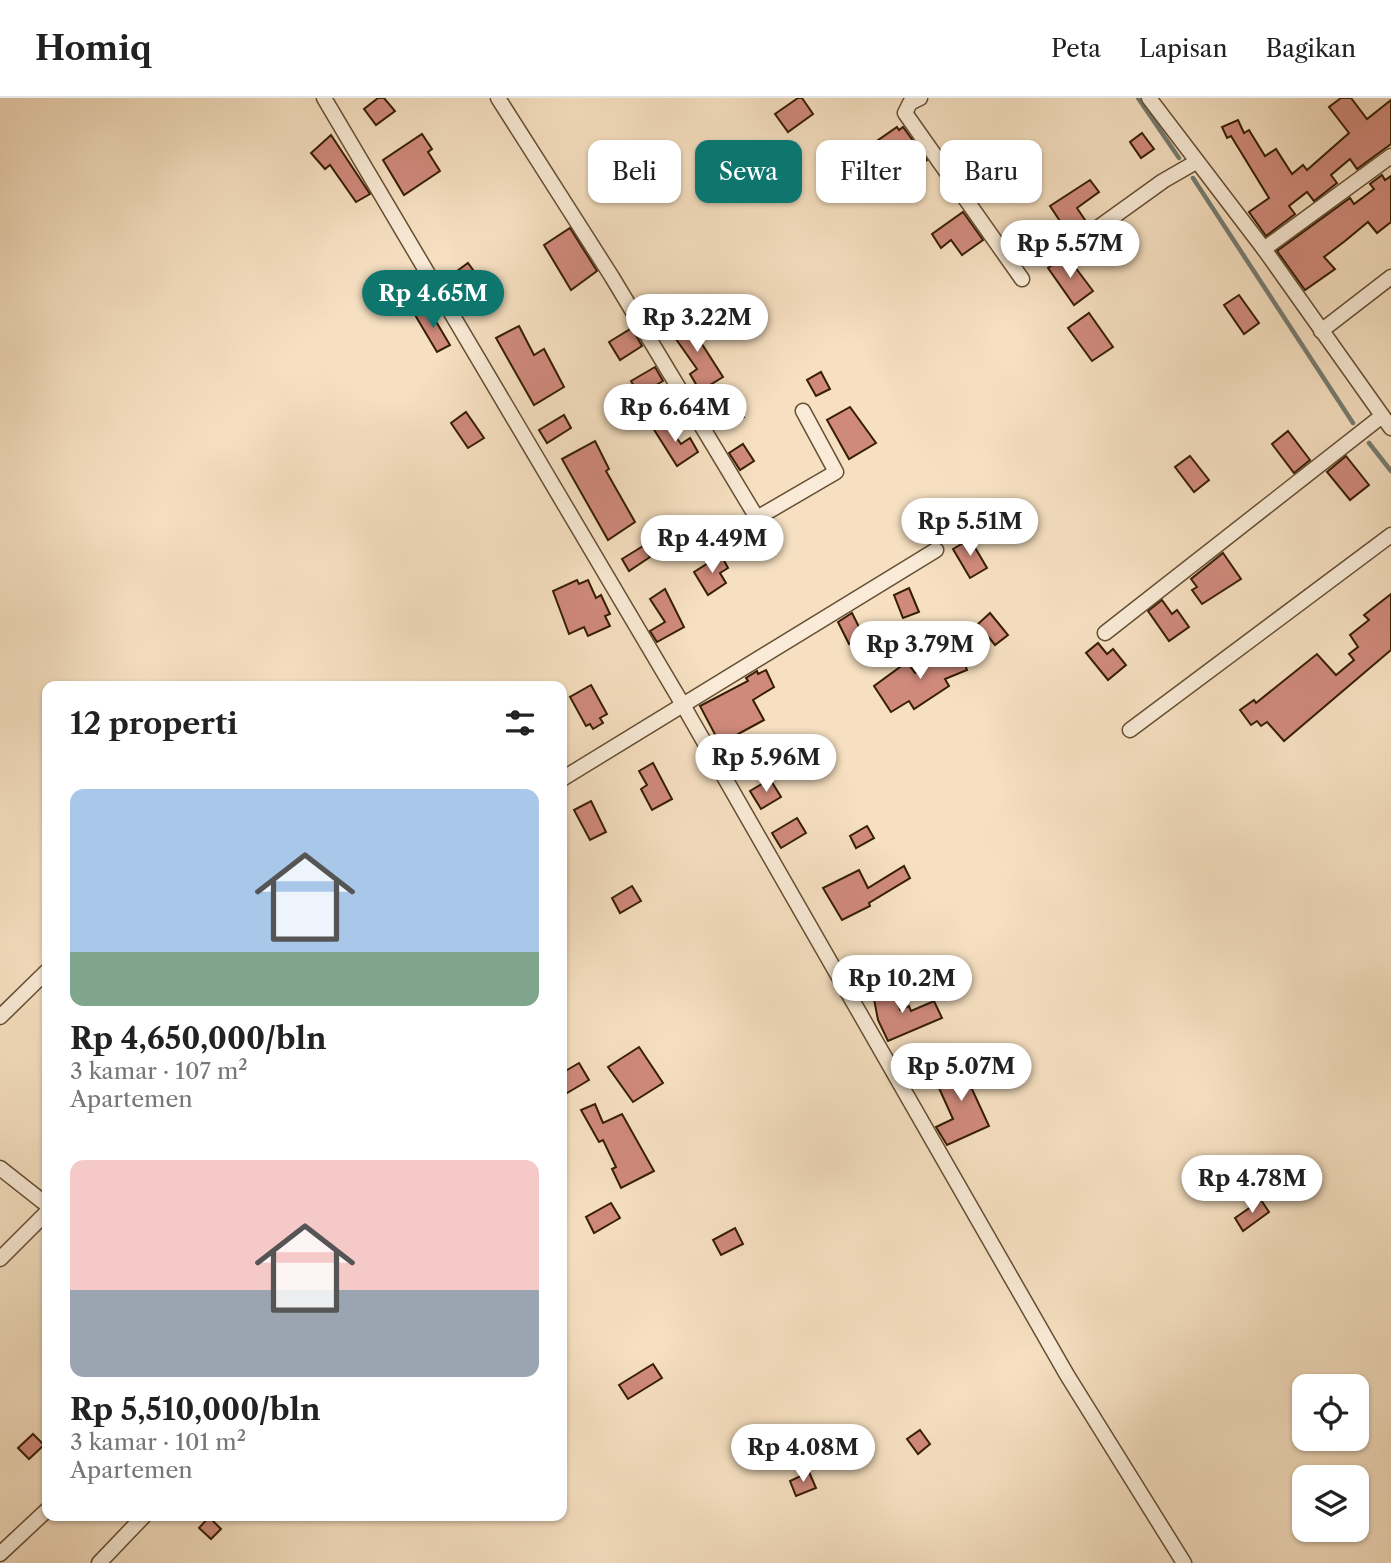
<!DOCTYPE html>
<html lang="id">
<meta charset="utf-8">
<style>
body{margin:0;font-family:"Libre Caslon Text",serif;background:#f6f6f6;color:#222;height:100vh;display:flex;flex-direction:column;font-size:26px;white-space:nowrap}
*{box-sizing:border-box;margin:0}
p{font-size:23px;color:#767676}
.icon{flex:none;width:38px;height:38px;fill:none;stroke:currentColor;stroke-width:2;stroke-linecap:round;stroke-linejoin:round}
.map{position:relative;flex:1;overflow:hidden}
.side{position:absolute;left:42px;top:583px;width:525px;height:840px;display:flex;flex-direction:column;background:#fff;border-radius:14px;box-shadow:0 2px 5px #0004}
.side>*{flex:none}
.hud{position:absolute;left:588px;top:42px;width:665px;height:63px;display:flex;gap:14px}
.fabs{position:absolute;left:1292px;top:1276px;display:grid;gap:14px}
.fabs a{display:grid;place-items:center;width:77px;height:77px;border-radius:14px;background:#fff;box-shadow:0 2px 5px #0004;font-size:35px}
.price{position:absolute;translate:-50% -60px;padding:0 16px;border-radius:24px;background:#fff;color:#222;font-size:23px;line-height:46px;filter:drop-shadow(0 2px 4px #0008)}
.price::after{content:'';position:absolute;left:50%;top:42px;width:21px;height:16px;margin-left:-10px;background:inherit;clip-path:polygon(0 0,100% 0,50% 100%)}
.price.selected{background:#0f766e;color:#fff}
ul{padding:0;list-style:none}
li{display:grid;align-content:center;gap:14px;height:371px;padding:0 28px}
li span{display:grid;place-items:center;height:217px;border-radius:14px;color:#555}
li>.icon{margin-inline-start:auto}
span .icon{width:126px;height:126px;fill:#fffc;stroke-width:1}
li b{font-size:30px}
h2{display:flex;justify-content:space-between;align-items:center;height:84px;padding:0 28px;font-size:30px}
.chip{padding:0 24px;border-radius:14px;background:#fff;box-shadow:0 2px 5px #0004;font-size:24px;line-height:63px}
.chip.selected{background:#0f766e;color:#fff}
header{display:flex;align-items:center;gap:42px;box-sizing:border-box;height:98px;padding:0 35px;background:#fff;border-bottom:2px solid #e0e0e0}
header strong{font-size:33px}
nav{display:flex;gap:38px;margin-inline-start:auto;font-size:24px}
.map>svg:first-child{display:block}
</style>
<header>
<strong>Homiq</strong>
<nav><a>Peta</a><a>Lapisan</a><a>Bagikan</a></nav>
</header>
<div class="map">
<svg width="1391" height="1465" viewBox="0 0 1391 1465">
<rect width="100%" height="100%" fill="#f6e0c1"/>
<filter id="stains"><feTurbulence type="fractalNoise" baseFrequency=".00286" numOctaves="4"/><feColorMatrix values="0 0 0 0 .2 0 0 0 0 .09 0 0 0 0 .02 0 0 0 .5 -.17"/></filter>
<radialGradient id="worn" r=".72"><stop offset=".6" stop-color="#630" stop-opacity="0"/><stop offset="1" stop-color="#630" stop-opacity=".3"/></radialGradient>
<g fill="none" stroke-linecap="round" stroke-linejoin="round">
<g stroke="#767c72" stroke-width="4.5">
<polyline points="1138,0 1179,60"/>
<polyline points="1193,80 1353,325"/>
<polyline points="1369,345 1391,373"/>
</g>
</g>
<g fill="#d08a7c" stroke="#361e02" stroke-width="2">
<polygon points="378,0 384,0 395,13 376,27 364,11"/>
<polygon points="798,0 802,0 813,16 788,34 775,16"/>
<polygon points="1341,0 1351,0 1367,21 1391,2 1391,46 1357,71 1350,61 1331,77 1337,85 1314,103 1307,94 1289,108 1295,116 1266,138 1249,114 1269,100 1231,38 1227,40 1222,29 1238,22 1244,35 1249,32 1265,58 1276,51 1292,76 1303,67 1307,72 1349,35 1329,9"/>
<polygon points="897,29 899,32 903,29 927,62 897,84 880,61 871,67 861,54"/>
<polygon points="1142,35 1154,51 1141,60 1130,44"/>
<polygon points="422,36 432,51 428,54 440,73 404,97 383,62"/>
<polygon points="331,37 370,96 356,104 330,67 325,71 311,55"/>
<polygon points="1382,77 1385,82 1391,78 1391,124 1377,135 1368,124 1345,143 1324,159 1335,171 1305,192 1277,153 1350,100 1354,106 1374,91 1370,86"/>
<polygon points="1090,82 1099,94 1077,110 1087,125 1070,138 1050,108"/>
<polygon points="963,114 983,142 962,157 951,142 941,150 932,136"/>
<polygon points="570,130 597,173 571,192 544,147"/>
<polygon points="1066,157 1093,193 1074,207 1048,170"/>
<polygon points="468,165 476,176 456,189 449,179"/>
<polygon points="1239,197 1259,225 1244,236 1224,207"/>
<polygon points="428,210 450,247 437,254 415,217"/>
<polygon points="1089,215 1113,249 1092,263 1068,230"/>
<polygon points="693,219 706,238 700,243 723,279 700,293 690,276 697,271 671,234"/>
<polygon points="519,228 534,257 544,251 564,289 534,307 496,240"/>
<polygon points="632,230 642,248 620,262 609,244"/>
<polygon points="655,269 663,283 639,297 631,283"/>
<polygon points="821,274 830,291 816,298 807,282"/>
<polygon points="734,302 744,319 725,330 715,313"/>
<polygon points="850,309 876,345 849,361 827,322"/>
<polygon points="466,314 484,340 468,350 451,325"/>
<polygon points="564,317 571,330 547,345 539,332"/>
<polygon points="664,322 681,346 690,340 698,354 677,368 653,330"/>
<polygon points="1288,333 1310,362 1294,375 1272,346"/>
<polygon points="595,343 609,371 606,373 635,424 608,442 562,361"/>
<polygon points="743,346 754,363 740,372 729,355"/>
<polygon points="1190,358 1209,382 1194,394 1175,369"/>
<polygon points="1346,358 1369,387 1350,402 1327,374"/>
<polygon points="970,441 987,470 970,480 953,451"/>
<polygon points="643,448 650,459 629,473 622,461"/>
<polygon points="1223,455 1241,481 1202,506 1192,492 1197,489 1191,481"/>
<polygon points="721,457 728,470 720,475 726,485 708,497 694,474"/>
<polygon points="577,482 579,486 588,482 596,500 601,497 610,516 605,518 610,528 588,538 584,529 569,536 553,493"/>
<polygon points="909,490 919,514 903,520 894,497"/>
<polygon points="665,491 684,529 657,544 650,533 665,524 650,501"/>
<polygon points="1391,496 1391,552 1284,643 1267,624 1261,628 1257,623 1251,627 1240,612 1254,602 1256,605 1317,556 1336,577 1354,562 1349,556 1358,549 1350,537 1369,522 1364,517"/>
<polygon points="1162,502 1172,516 1177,512 1189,529 1169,543 1148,513"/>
<polygon points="852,515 863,537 849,546 838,524"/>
<polygon points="990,515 1008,537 995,547 978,526"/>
<polygon points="1098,545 1107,556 1113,551 1126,567 1108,582 1086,555"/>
<polygon points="958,548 967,572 945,581 949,588 914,611 909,603 891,614 874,588 907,564 915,575 946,557 945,554"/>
<polygon points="766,572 774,589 753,602 764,622 720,646 700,608 748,583 746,580 757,573 758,576"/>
<polygon points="591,587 607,616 600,620 603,625 593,631 590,626 586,628 570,599"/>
<polygon points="653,665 672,701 652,712 641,691 647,687 639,673"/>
<polygon points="770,681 781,699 761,711 750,693"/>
<polygon points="591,703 606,734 590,742 574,712"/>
<polygon points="797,720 806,735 781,750 772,735"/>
<polygon points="867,728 874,740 856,750 850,738"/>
<polygon points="904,768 910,780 869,805 870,808 842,822 823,790 859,772 868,790"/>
<polygon points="632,788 641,803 620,815 612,800"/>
<polygon points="893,890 900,912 909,908 911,913 934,903 942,920 888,943 878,922 873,896"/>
<polygon points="639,949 663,985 633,1004 608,969"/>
<polygon points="970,963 980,985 971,989 989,1028 947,1047 936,1029 953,1021 934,979"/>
<polygon points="579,965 589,982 562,998 562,975"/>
<polygon points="595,1006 603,1025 622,1016 654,1073 621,1090 612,1071 616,1069 603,1042 599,1044 581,1012"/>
<polygon points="1261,1102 1269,1114 1243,1133 1235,1120"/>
<polygon points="611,1105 620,1120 594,1135 586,1119"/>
<polygon points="735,1130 743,1146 721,1157 713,1142"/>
<polygon points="653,1266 662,1280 628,1301 619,1287"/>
<polygon points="920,1332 930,1346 918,1356 907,1341"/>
<polygon points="33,1336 44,1347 29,1361 18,1350"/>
<polygon points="809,1374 816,1390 796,1398 790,1383"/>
<polygon points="209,1419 221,1431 211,1441 199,1430"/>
</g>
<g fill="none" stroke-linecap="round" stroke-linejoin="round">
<defs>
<g id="street">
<polyline points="324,0 683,607 1067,1277 1184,1465"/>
<polyline points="498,0 612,179 757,420 836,374 803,313"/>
<polyline points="920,0 910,5 905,15 1022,181"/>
<polyline points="1149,0 1264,151 1391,330"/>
<polyline points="1074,147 1163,83 1196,64"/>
<polyline points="1264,151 1391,58"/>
<polyline points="1321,233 1391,179"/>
<polyline points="1105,535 1382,318"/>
<polyline points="1130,632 1391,437"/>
<polyline points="562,681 936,452"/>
<polyline points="0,919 47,873"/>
<polyline points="0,1070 47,1107"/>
<polyline points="0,1161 47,1114"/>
<polyline points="0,1456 47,1412"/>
<polyline points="99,1465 144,1418"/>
</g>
</defs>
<use href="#street" stroke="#664e32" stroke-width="17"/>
<use href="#street" stroke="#f9ebd7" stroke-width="14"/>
</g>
<rect width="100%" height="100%" filter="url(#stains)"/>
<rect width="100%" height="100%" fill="url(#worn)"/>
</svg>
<div class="fabs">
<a><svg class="icon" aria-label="locate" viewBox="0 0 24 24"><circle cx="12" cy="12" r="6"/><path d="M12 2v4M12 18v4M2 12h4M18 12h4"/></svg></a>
<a><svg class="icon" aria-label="layers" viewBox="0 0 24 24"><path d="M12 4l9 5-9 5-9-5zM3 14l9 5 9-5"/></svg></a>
</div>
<b class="price" style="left:1070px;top:182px">Rp 5.57M</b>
<b class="price selected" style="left:433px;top:232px">Rp 4.65M</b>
<b class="price" style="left:697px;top:256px">Rp 3.22M</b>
<b class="price" style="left:675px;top:346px">Rp 6.64M</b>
<b class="price" style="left:970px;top:460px">Rp 5.51M</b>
<b class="price" style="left:712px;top:477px">Rp 4.49M</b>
<b class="price" style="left:920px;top:583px">Rp 3.79M</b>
<b class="price" style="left:766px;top:696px">Rp 5.96M</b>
<b class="price" style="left:902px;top:917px">Rp 10.2M</b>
<b class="price" style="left:961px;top:1005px">Rp 5.07M</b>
<b class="price" style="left:1252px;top:1117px">Rp 4.78M</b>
<b class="price" style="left:803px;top:1386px">Rp 4.08M</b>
<div class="hud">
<a class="chip">Beli</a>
<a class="chip selected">Sewa</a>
<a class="chip">Filter</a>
<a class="chip">Baru</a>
</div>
<section class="side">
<h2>12 properti<svg class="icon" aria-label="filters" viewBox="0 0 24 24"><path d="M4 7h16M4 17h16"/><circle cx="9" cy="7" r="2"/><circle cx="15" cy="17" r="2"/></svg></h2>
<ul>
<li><span style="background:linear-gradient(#a9c7e8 75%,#7fa58c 0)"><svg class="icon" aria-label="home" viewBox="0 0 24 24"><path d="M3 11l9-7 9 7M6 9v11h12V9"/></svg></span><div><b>Rp 4,650,000/bln</b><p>3 kamar · 107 m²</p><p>Apartemen</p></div></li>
<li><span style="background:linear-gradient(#f6c9c9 60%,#9aa5b1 0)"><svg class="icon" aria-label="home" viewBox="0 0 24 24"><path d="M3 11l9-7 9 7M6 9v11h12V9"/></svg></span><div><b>Rp 5,510,000/bln</b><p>3 kamar · 101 m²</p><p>Apartemen</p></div></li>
</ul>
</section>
</div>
